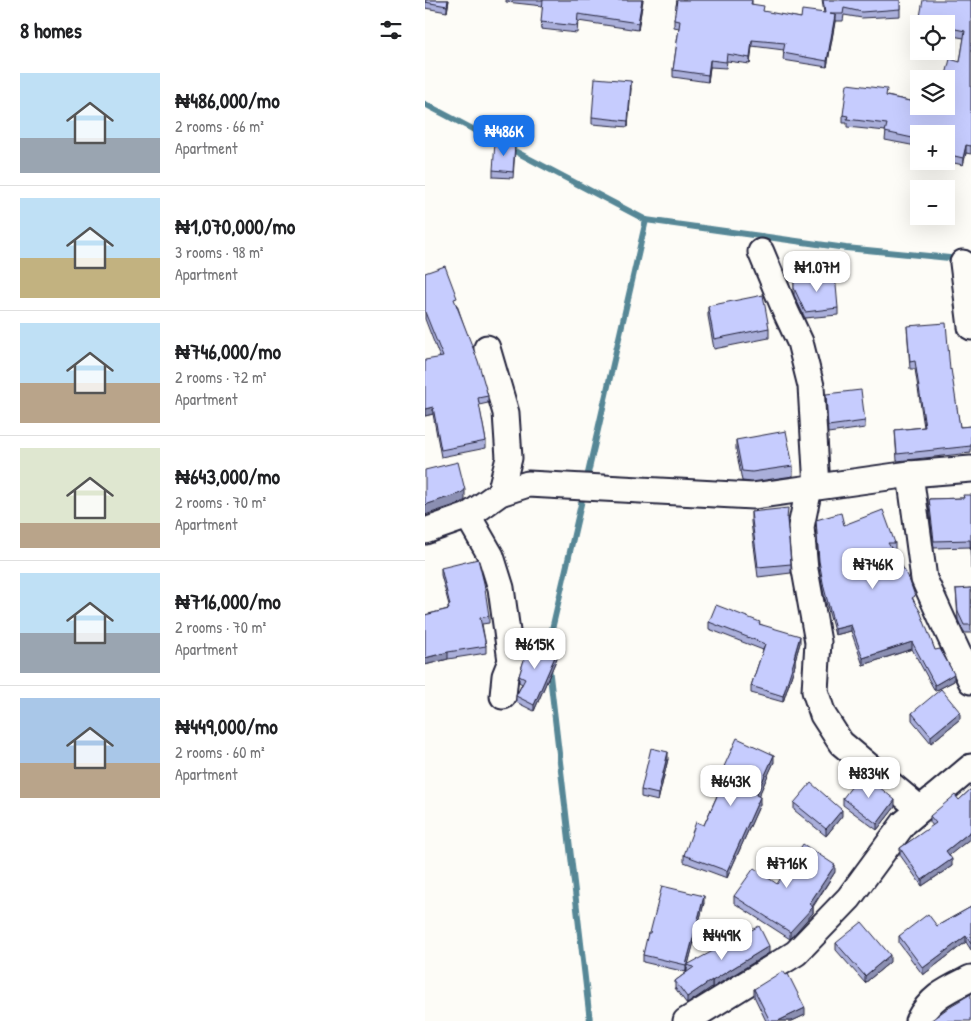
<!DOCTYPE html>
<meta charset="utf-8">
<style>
body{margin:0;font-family:"Patrick Hand",sans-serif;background:#f6f6f6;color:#202124;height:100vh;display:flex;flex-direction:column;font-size:19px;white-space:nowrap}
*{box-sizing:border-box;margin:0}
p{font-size:16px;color:#757577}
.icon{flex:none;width:28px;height:28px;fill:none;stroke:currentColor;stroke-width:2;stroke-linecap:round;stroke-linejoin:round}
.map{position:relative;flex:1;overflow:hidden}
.side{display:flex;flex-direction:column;background:#fff;width:425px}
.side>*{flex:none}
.controls{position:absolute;left:485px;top:15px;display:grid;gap:10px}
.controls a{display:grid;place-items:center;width:45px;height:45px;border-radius:0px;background:#fff;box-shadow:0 5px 20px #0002;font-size:25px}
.price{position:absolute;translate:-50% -42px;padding:0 11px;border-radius:10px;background:#fff;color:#222;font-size:16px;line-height:32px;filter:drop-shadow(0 1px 2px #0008)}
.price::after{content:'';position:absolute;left:50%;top:30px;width:15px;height:11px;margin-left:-8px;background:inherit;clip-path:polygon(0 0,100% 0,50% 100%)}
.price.active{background:#1a73e8;color:#fff}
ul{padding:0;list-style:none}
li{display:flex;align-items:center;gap:15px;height:125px;padding:0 20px}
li+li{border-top:1px solid #e0e0e0}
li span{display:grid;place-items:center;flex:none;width:140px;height:100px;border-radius:0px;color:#555}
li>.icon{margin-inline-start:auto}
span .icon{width:60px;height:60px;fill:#fffc;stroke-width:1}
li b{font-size:21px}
h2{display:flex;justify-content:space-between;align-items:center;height:60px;padding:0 20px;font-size:21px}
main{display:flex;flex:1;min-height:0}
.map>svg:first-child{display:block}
</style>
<main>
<section class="side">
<h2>8 homes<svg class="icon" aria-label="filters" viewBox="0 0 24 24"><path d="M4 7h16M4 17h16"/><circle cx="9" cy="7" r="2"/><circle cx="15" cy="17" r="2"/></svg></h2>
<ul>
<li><span style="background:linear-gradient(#bfe0f5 65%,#9aa5b1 0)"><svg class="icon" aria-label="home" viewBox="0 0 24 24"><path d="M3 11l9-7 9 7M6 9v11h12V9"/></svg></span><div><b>₦486,000/mo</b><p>2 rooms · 66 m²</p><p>Apartment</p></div></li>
<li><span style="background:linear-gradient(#bfe0f5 60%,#c2b280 0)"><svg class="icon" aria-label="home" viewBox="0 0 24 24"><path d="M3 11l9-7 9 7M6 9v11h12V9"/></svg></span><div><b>₦1,070,000/mo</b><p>3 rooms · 98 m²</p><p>Apartment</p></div></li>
<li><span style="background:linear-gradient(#bfe0f5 60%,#b9a48a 0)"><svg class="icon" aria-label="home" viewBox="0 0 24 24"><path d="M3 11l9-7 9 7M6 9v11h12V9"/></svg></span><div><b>₦746,000/mo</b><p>2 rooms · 72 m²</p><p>Apartment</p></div></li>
<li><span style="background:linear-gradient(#dfe7d0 75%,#b9a48a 0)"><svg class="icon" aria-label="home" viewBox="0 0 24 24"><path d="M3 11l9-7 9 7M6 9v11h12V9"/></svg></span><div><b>₦643,000/mo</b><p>2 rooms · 70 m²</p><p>Apartment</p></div></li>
<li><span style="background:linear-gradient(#bfe0f5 60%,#9aa5b1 0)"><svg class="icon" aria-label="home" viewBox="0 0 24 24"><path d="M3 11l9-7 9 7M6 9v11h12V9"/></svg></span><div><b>₦716,000/mo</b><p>2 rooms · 70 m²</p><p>Apartment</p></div></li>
<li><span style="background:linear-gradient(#a9c7e8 65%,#b9a48a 0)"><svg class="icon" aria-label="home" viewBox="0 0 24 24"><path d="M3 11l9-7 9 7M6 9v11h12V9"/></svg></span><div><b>₦449,000/mo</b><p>2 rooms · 60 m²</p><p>Apartment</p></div></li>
</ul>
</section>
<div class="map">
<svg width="546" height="1021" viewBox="0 0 546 1021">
<rect width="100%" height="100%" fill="#fdfcf7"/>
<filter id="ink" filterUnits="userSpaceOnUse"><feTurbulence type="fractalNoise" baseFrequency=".02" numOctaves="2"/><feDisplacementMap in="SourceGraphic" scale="10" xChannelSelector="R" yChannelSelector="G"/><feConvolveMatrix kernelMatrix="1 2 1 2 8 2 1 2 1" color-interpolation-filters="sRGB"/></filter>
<g filter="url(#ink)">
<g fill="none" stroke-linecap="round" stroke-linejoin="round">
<g stroke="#568796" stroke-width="6">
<polyline points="0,104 221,220 421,248 535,259"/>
<polyline points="161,482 221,220"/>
<polyline points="122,655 122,651 159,491"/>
<polyline points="124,667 165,1021"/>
</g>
<defs>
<g id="minor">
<polyline points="336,252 361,312 375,342 386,386 392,487"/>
<polyline points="538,263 546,327"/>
<polyline points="62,348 81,413 84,458 75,493"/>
<polyline points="485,474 499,579 517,619 546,681"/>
<polyline points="384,488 376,527 380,570 393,642 390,691 398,715 416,743 495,809"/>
<polyline points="43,516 66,556 76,588 86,661 80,676 78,696"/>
<polyline points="0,531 43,516 75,493 103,484 328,496 485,474 546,469"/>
<polyline points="261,1021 371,953 424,898 479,823 546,767"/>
<path d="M493,1021C506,996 522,990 546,978"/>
</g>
</defs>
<use href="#minor" stroke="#22223b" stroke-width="29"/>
<use href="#minor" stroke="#fdfcf7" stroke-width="25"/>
</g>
<g fill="#aaafda" stroke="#22223b">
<polygon points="0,0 24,0 22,12 0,8"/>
<polygon points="81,0 218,0 213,30 153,21 152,33 116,29 118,6 81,2"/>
<polygon points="252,0 327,0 327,4 339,12 376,18 399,13 397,0 475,0 475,16 437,18 419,15 418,21 410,21 402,67 358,60 359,50 327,46 325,64 302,61 301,68 285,67 283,82 248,77 248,70 254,28 249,27 249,20"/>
<polygon points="546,0 546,154 541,153 538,165 520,161 521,161 521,134 494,134 494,154 491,153 491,146 460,140 461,131 422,127 422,123 418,123 418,115 462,96 512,107 535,62 539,38 521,35 521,24 494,24 494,29 494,22"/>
<polygon points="206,88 203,127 167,124 167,117"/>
<polygon points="90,150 88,178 68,177 68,170"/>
<polygon points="0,273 32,305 63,396 63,403 54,405 61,441 61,448 16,457 8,414 0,416 15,358 0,319"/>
<polygon points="369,279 413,308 413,315 380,318 369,295"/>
<polygon points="283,306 344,328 344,338 289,349 283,316"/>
<polygon points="482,326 525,370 535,427 546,426 546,453 472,461 470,430 499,427 490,369 485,369"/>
<polygon points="401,394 440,421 440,428 403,433"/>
<polygon points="311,440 368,466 368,476 327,482 317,481 311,449"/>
<polygon points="546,495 546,569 545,547 509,548 504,507 504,499 538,498"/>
<polygon points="326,512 363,518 362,524 366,564 366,573 333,577 326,522"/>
<polygon points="391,520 419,525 470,543 470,550 467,550 510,650 529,681 510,691 487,649 438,665 426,631 410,635 399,595 394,568"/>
<polygon points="16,568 64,616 64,623 57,624 61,646 61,653 23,659 0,665 0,615 23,609 23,606 24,605 16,575"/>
<polygon points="546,588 546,633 539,633 533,620 531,589"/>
<polygon points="284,622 335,624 375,643 370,660 370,665 358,702 326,693 326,686 338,650 284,629"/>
<polygon points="99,638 132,658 109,711 91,702 91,696 97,684 94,682 94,676 99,660"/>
<polygon points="487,713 535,719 506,743 487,720"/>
<polygon points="243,759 233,801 216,797 216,790"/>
<polygon points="349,762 333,796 335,804 302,878 259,862 259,855 279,825 299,780 297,778 297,771"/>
<polygon points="546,789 546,838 524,855 527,866 497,886 475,855 475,848 508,826 505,822 505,816 534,800"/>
<polygon points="418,798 470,807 452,830 418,805"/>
<polygon points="369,803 417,816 401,836 369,810"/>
<polygon points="410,872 388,907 388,913 365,939 309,903 309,896 352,884"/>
<polygon points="279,903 263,964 344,953 287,988 287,987 262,1004 250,988 250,981 262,972 262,968 261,972 218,962 218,955 225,933"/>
<polygon points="546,907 546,950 541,942 498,975 474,943 474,936 512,926"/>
<polygon points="411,943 465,962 440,983 411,950"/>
<polygon points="329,989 380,1015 367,1021 341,1021 329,996"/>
</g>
<g fill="#8b8fb2" stroke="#22223b">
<polygon points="23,0 24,0 22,12 22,6"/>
<polygon points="217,0 218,0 213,30 213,23"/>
<polygon points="410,15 410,22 402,67 402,61"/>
<polygon points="327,40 327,46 325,64 325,58"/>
<polygon points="285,60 285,67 283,82 283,75"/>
<polygon points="206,81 206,88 203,127 203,121"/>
<polygon points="541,145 541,153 538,165 538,158"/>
<polygon points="8,407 8,414 0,416 0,409"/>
<polygon points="40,490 40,500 36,503 0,515 0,505"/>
<polygon points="426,625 426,631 410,635 410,629"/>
<polygon points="375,636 375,643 370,660 370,665 358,702 358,696"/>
<polygon points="487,642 487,649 438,665 438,658"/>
<polygon points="23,652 23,659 0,665 0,658"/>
<polygon points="132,652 132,658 109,711 109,705"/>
<polygon points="529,674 529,681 510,691 510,685"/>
<polygon points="535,712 535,719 506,743 506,736"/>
<polygon points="243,752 243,759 233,801 233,794"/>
<polygon points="349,755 349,762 331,802 331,795"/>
<polygon points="335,797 335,804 302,878 302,871"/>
<polygon points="470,800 470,807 452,830 452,824"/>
<polygon points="417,810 417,816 401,836 401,829"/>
<polygon points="546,831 546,838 521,858 521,851"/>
<polygon points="527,859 527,866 497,886 497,880"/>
<polygon points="410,865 410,872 387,907 388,907 388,913 365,939 365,932 384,904"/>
<polygon points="279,896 279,903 263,965 262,965 261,972 261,965"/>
<polygon points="541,936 541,942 498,975 498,968"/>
<polygon points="344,946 344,953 287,988 287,981"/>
<polygon points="465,955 465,962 440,983 440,976"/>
<polygon points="287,980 287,987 262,1004 262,997"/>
<polygon points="380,1008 380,1015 367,1021 353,1021"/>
</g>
<g fill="#c6ccfe" stroke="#22223b">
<polygon points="0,0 23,0 22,6 0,2"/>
<polygon points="118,0 217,0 213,23 153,14 152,26 116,22"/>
<polygon points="252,0 327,0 326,4 339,6 338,11 376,18 377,10 400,13 398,0 475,0 475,9 437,12 419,8 418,14 405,14 410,15 402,61 358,53 360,43 327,40 325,58 302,54 301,62 285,60 283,75 248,70 255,21 249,20"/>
<polygon points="498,0 546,0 546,146 541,145 538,158 521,154 521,134 494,134 494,146 491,146 492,139 460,132 462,124 422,119 423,116 418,115 422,84 462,89 461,96 494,103 494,106 512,107 512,106 521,106 521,79 520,79 525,59 535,62 540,31 521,27 521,24 505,24 494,22"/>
<polygon points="170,78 206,81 203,121 167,117"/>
<polygon points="70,142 90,144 88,172 68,170"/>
<polygon points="20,266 32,298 29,299 53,361 63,396 53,398 61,441 16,450 8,407 0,409 0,360 18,357 0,312 0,273"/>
<polygon points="410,274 413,308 380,312 369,288 369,279"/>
<polygon points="338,295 344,328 289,339 283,306"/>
<polygon points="521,323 525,370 526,369 535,427 546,426 546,446 472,454 470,430 500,427 490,361 485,362 482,326"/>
<polygon points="436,390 440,421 403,426 401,394"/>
<polygon points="361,431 368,466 327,472 317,471 311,440"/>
<polygon points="33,462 40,490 36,493 0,505 0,470"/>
<polygon points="538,495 546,495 546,561 545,540 509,541 504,499 539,498"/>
<polygon points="363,508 362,519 366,564 333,567 326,512"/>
<polygon points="458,510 470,543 463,543 483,576 490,596 487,598 495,611 510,650 515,649 529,674 510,685 487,642 438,658 426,625 410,629 399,588 394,561 391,520 416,513 419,525"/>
<polygon points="53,559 59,583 64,616 55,618 61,646 23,652 0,658 0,615 24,609 23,606 25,605 16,568"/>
<polygon points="546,588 546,625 539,625 533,612 531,589"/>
<polygon points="291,605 335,622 334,624 375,636 369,657 370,658 358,696 326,686 340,644 284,622"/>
<polygon points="99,638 132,652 109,705 91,696 100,679 94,676 99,660 100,653"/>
<polygon points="516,689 535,712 506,736 487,713"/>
<polygon points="312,738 349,755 331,795 335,797 302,871 259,855 271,822 279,825 302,774 297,771"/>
<polygon points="226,748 243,752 233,794 216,790"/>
<polygon points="437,773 470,800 452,824 418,798"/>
<polygon points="386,783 417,810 401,829 369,803"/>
<polygon points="546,789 546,831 521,851 527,859 497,880 475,848 511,823 505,816 530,795 534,800"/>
<polygon points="378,844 410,865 384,904 388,907 365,932 309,896 329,868 352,884"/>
<polygon points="237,886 279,896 261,965 218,955 223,933 225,933"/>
<polygon points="546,907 546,944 541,936 498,968 474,936 503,914 512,926"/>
<polygon points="437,922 465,955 440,976 411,943"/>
<polygon points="334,926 344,946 287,981 287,980 262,997 250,981 269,967 262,965"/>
<polygon points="358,971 361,975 363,974 380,1008 353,1021 345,1021 329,989"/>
<polygon points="546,994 546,1021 505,1021 527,1005"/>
</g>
</g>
</svg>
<div class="controls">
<a><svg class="icon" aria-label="locate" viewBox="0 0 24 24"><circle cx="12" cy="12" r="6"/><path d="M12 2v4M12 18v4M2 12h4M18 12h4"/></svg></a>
<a><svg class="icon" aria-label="layers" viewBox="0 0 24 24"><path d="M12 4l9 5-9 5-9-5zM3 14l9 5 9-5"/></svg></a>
<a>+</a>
<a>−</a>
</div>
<b class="price active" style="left:79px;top:157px">₦486K</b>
<b class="price" style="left:392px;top:293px">₦1.07M</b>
<b class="price" style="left:448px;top:590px">₦746K</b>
<b class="price" style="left:110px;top:670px">₦615K</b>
<b class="price" style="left:444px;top:799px">₦834K</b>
<b class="price" style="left:306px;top:807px">₦643K</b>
<b class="price" style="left:362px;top:889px">₦716K</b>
<b class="price" style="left:297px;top:961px">₦449K</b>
</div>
</main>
